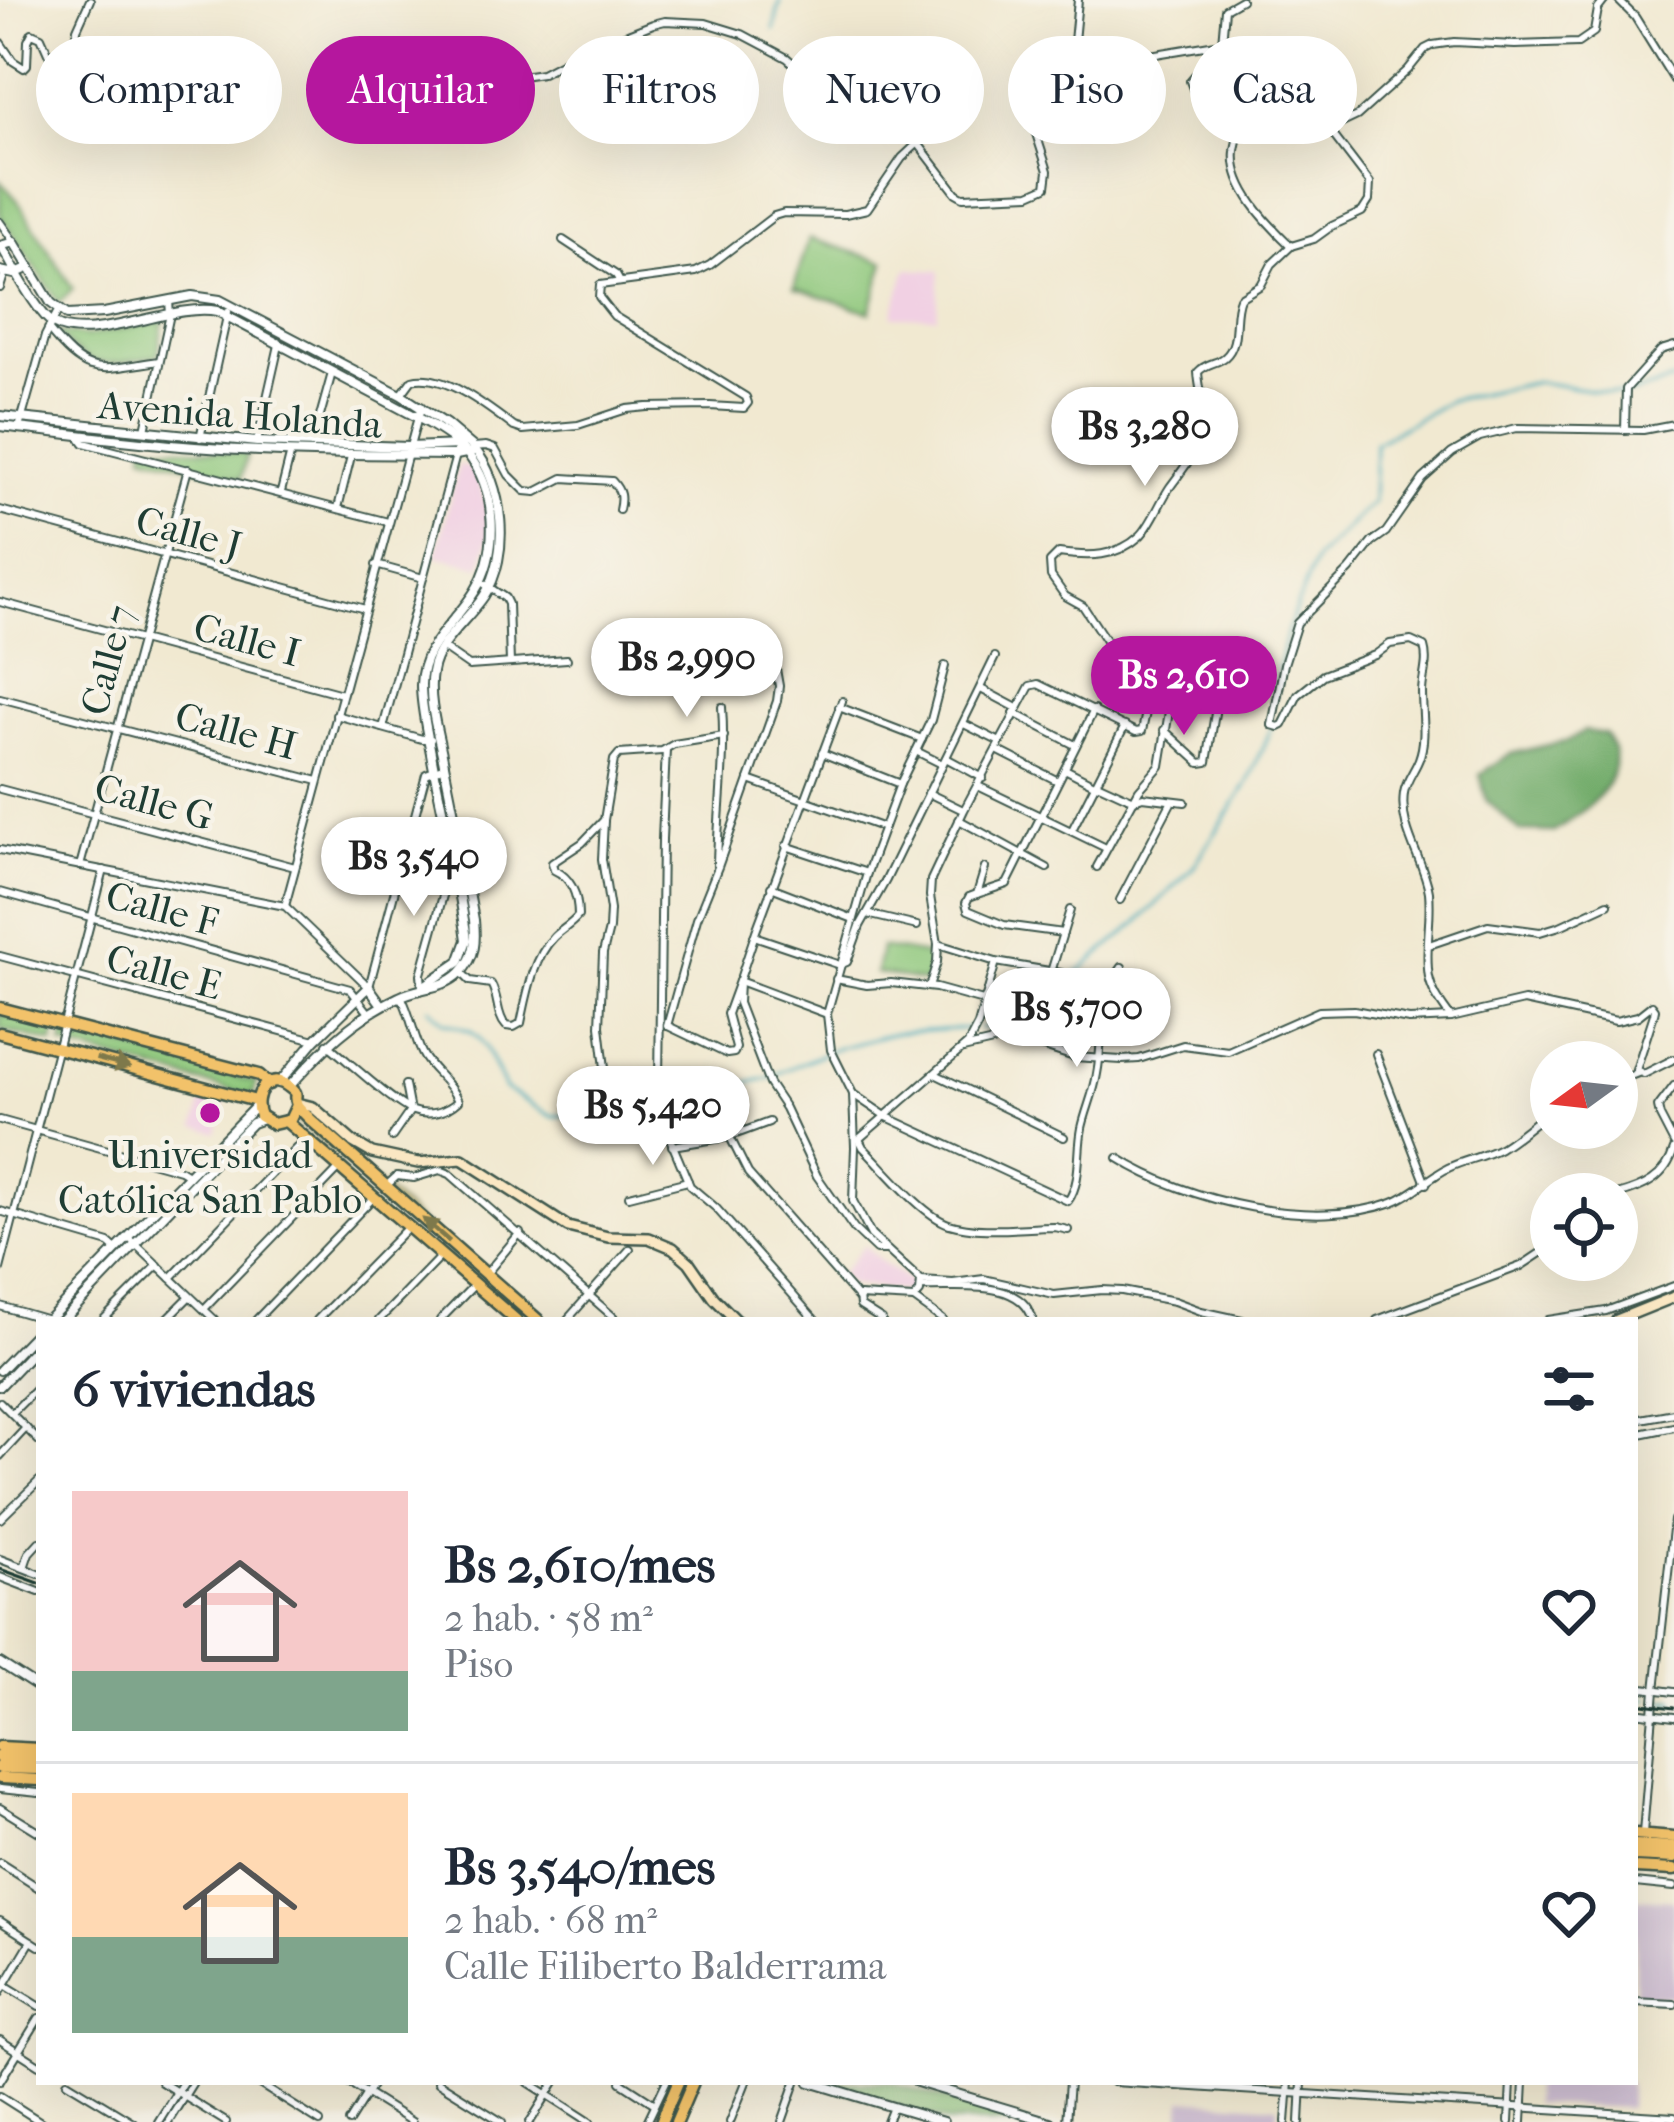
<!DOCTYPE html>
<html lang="es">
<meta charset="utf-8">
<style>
body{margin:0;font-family:"IM FELL French Canon",serif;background:#f6f6f7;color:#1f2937;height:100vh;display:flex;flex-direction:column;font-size:45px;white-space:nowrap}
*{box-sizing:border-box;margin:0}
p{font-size:39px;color:#747a83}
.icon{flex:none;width:66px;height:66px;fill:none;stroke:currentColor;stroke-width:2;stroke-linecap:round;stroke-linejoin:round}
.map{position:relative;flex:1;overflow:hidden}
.side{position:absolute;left:36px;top:1317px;width:1602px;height:768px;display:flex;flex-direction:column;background:#fff;border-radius:0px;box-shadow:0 12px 48px #0002}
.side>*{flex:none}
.banner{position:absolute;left:36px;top:36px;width:1602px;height:108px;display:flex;gap:24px}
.needle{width:78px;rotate:255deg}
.fabs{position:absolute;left:1530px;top:1041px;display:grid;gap:24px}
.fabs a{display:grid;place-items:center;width:108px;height:108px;border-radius:50%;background:#fff;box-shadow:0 12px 48px #0002;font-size:60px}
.price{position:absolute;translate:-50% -102px;padding:0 27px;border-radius:42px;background:#fff;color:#222;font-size:39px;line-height:78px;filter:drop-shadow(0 3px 6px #0008)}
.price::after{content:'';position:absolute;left:50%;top:72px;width:36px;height:27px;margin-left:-18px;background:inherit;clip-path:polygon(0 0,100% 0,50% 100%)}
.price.current{background:#b5179e;color:#fff}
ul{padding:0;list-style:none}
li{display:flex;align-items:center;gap:36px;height:300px;padding:0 36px}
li+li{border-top:3px solid #e0e1e3}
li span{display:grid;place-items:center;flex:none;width:336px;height:240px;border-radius:0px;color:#555}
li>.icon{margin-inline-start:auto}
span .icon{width:144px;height:144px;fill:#fffc;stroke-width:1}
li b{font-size:51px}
h2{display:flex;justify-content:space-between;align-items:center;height:144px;padding:0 36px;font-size:51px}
.tag{padding:0 42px;border-radius:54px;background:#fff;box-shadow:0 12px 48px #0002;font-size:42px;line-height:108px}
.tag.current{background:#b5179e;color:#fff}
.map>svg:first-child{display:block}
</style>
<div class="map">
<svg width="1674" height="2122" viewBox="0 0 1674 2122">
<rect width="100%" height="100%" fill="#f7f3e8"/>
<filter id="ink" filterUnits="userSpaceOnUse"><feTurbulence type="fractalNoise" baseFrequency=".00833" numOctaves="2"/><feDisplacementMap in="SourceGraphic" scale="24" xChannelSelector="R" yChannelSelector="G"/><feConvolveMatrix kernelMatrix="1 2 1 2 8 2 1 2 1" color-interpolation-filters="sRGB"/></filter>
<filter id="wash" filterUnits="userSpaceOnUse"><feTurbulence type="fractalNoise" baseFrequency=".004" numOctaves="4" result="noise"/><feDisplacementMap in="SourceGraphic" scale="48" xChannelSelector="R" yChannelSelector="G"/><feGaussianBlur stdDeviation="2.7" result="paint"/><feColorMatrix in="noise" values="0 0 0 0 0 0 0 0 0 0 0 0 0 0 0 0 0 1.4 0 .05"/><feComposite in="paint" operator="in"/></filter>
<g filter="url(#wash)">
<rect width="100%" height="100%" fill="#f1e9d1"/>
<g fill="#f1d0e3">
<polygon points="907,269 940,271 937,317 892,316"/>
<polygon points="459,464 470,468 480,485 486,505 489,537 481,567 436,556"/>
<polygon points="204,1093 226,1099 217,1133 195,1127"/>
<polygon points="864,1245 885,1265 912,1283 914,1288 911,1292 850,1285 840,1274"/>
</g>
<g fill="#cebed1">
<polygon points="1635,1898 1674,1900 1674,1997 1635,1995"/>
<polygon points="1534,2082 1629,2082 1629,2108 1533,2104"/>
<polygon points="1182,2099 1278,2106 1277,2122 1180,2122"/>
</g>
<g fill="#8ec77b" stroke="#568258" stroke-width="3">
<polygon points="0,181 18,201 73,289 59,303 0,215"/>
<polygon points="809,238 885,262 870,312 794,288"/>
<path d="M163,321L158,355C113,365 89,373 57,332L87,336Z"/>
<polygon points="145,444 247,454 241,479 144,454"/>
<polygon points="881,947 931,956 926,982 876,973"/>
<polygon points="0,1013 56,1028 53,1043 0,1029"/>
<polygon points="65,1030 256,1082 254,1093 248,1095 62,1045"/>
<polygon points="816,2082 889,2082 1023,2122 949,2122"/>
</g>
<path fill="#72ac6b" stroke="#487450" stroke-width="3" d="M1584,731L1605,734C1608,741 1613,747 1614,754C1620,789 1577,815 1554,832L1520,831L1486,800L1480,774L1510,754L1569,740Z"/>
<polygon fill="#eeda9e" stroke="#868c69" stroke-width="3" points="302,1118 532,1320 523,1320 298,1122"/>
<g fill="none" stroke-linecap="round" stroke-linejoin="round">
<g stroke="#3caabb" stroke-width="3">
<polyline points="774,30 780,0"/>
<polyline points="1274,700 1275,681 1287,631 1316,558 1373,502 1375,443 1450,400 1537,382 1624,395 1674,381"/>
<polyline points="429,1007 444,1022 471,1031 479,1038 486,1048 505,1089 551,1116 618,1113 768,1078 831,1050 896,1033 971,1028"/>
<polyline points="980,1028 1043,1022 1070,979 1136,924 1192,869 1247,784 1271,727"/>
<polyline points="1635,1697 1648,1699"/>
<polyline points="1662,1700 1674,1701"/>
</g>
</g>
</g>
<g filter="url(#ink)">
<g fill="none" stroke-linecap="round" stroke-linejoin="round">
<defs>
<g id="minor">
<polyline points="1618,0 1635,17 1674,80"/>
<polyline points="0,42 13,61 24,68 27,65 28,41 32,33 41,37 49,55 71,55 75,50 77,29 90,0"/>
<polyline points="1222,43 1225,9 1241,0"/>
<polyline points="1072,62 1078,0"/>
<path d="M487,81L542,73L580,53L653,24L665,21L706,23L742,34L787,58L804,73L844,78L904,125L956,193L963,197L1030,194L1046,187L1048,171L1031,118L1038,103L1059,74L1072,63L1120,60L1222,43L1228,50L1227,61L1195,75L1190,81L1195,94C1208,100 1229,101 1237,114C1244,126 1236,139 1235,151C1231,187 1267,223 1291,246"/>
<polyline points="0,222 14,242"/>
<polyline points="563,240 616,275 620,282"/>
<polyline points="0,288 5,272"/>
<path d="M48,329C90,381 100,369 159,361"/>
<path d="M401,395L412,380C444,372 489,408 514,427L523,430L578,425L627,409L647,407L710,406L744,408L748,403L746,397L614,316L599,297L600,285L696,272L710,265L774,216L784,213L845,214L867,209L902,158L917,144"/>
<polyline points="19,428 45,336 58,311"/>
<polyline points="145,430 170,314 169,301"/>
<polyline points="1625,430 1626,389 1661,350 1674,346"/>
<polyline points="78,435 84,443 388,522"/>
<polyline points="200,438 228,312"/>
<polyline points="257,442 279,345"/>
<polyline points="312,445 332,373"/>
<path d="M473,447L486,446L495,449L509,475L525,491L536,492L563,478L612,481C621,491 622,497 619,510"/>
<polyline points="281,492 291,452"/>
<polyline points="338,508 351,456"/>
<polyline points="0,510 365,609"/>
<polyline points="376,565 423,578"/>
<polyline points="480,581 505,598 508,604 510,663"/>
<polyline points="0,602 342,694"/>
<polyline points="443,648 469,666 567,659"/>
<polyline points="981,689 1015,707"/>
<polyline points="0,698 318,781"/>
<polyline points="842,701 756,931 739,982 738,1003 769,1084 785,1108 817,1176 854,1229 876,1250 885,1250"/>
<polyline points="839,707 922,739"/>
<polyline points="1014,713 1075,745"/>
<polyline points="336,715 422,739 431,739"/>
<polyline points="964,724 1000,742"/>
<path d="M1272,725L1279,727L1283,725L1298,695L1323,675L1375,655L1390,644L1411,641L1424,647C1429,663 1422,677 1422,693C1422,715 1427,738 1419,759C1415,770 1406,780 1404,793C1399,832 1424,859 1429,892C1432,921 1424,949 1429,977C1432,993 1442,1005 1451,1018"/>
<polyline points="1272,725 1284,664 1297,623 1350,570 1372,542 1386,532 1423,479 1452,453 1480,437 1517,428 1643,430 1674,424"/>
<polyline points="383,728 456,455 457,445"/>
<polyline points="1164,730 1200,763 1207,762 1216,707 1228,660 1204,652"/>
<polyline points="997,750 1058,781"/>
<polyline points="916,751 942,764"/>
<polyline points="822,753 900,784"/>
<polyline points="946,758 983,778"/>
<polyline points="1065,769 1096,785"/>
<polyline points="749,780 884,828"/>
<polyline points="1097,783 1134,800 1143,797 1185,802"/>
<polyline points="978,786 1106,848"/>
<polyline points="0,789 295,867"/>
<polyline points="928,793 963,810"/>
<polyline points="959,820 1047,868"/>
<polyline points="604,821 602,859 610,910 609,929 603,953 600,1026 605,1068 609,1078"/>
<polyline points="1072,830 1125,726"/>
<polyline points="786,846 867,873"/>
<polyline points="0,850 285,906 369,987 426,774 445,767"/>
<path d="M717,864C718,812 726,759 722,707"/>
<polyline points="80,866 188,469"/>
<polyline points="1097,867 1139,790 1160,766 1176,669"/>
<polyline points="985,868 977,894 969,897 966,903 968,910 1004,925 1063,933"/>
<polyline points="771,887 851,918"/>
<polyline points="0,892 350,989 369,1013"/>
<polyline points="977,894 1007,884 1094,710"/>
<polyline points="1120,900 1172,801"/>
<polyline points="285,906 421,406"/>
<polyline points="867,914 917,926"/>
<polyline points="754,936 840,965 847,962 860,926 886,880 995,657"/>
<polyline points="938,944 996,962 1061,973"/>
<polyline points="1429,945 1488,925 1540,932 1560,926 1608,904"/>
<polyline points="0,956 315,1040"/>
<polyline points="1051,972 1070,910"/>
<path d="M462,973L470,981L491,984C499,997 496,1015 506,1026L514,1027L521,1023C527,995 533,958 554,937C562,929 571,925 578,916C578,896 572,878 554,870L552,863L582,843L604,820L614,760L619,754L662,751L674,744L724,736"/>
<polyline points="836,979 867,985 891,983 936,988 983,1001"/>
<polyline points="422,987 421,974 444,892 448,885 457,883"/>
<path d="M929,987L937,962L938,944L930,896L931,880L964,810L1030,686L1038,684L1136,732L1142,731L1151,689L1147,678L1110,647L1083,606L1065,596L1051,576L1050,562L1059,553C1089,557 1116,558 1140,536C1151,526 1161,500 1170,487C1183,469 1198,452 1203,429C1207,411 1199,391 1198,372C1207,362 1217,364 1225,357C1241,343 1232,316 1240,298L1261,285L1272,264L1291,246L1314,239L1332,226L1362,212L1369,201L1370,183L1334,136V127L1357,116L1408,70L1425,49L1433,45L1454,42L1515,45L1578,43L1594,32L1598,9L1605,0"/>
<polyline points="985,998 1026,1005"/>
<polyline points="667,1026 697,919 718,867 777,701 779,686 774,658"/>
<polyline points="668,1026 727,1054 734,1053 736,1048 727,1014 739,981 827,1014"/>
<path d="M327,1044C345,1058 395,1105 413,1111C429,1117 446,1112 458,1101C449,1080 430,1070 422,1053C413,1035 411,1015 401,996"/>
<polyline points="963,1049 1014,1037 1074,1057 1122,1060 1139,1059 1183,1045 1228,1051 1319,1011 1354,1010 1409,1020 1451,1018 1524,1001 1616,1021 1638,1016 1652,1005 1655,1009 1654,1014 1636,1070 1644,1074 1674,1059"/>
<polyline points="1376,1054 1426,1184"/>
<polyline points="935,1074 1064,1137"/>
<polyline points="659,1081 662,839 666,749"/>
<polyline points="1617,1081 1638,1073"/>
<polyline points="1674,1086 1658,1107 1660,1116 1674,1143"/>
<path d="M853,1094L887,1117L1068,1201C1082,1181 1077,1152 1082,1128C1086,1110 1094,1093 1097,1074C1105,1033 1094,1003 1122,967"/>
<polyline points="719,1115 748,1173 858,1298"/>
<polyline points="0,1120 180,1170 188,1175"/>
<polyline points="663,1122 690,1186 716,1208 815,1320"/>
<polyline points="392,1137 410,1111 405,1085"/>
<polyline points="860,1138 968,1044 978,1025 996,962"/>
<path d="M859,1139L863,1147C883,1167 923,1216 949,1224C982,1234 1021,1227 1055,1227L1068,1230"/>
<polyline points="672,1146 728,1137 769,1122"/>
<path d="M1118,1158C1187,1202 1314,1231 1393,1202C1414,1194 1428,1178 1448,1168C1464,1160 1483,1157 1500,1148C1517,1138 1535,1122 1551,1109"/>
<polyline points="386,1186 397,1176 414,1178 440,1170 450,1174 617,1320"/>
<path d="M1617,1195C1643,1188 1666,1178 1674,1149"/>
<polyline points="629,1196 688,1181"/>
<polyline points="0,1211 109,1243 116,1249"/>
<polyline points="128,1237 215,1320"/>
<polyline points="0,1269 104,870"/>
<polyline points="486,1274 520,1233"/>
<polyline points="171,1278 306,1138"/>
<polyline points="921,1281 953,1283 984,1279 1054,1295 1102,1290 1122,1291 1174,1301 1201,1311 1242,1320"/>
<path d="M921,1287C956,1289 1021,1277 1033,1320"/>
<polyline points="914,1299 943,1320"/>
<polyline points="0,1306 48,1320"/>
<polyline points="204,1309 339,1169"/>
<polyline points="103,1320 158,1265"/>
<polyline points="166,1320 189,1297"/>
<polyline points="256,1320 374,1197"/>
<polyline points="317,1320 407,1228"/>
<polyline points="379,1320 441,1256"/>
<polyline points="440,1320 475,1284"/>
<polyline points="567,1320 630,1249"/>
<polyline points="882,1320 860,1306 859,1296 914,1299 920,1292 921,1281 871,1235 853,1201 855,1147 853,1094 831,1050 827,1014 867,873 900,784 931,720 945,666"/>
<polyline points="1377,1320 1521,1266 1551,1246"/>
<polyline points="1548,1320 1606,1311 1674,1286"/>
<polyline points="0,1402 39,1441"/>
<polyline points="12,1413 39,1386"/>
<polyline points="1635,1420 1674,1413"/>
<polyline points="1635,1435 1674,1427"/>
<polyline points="0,1456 26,1428"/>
<polyline points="0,1519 39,1481"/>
<polyline points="0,1559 39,1574"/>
<polyline points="24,1568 29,1553 39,1542"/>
<polyline points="0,1577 39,1592"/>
<polyline points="1635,1687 1674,1692"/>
<polyline points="1635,1712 1674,1717"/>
<polyline points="0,1789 39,1793"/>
<polyline points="0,1808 39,1832"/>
<polyline points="1643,1833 1655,1690 1674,1520"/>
<polyline points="0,1863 39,1888"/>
<polyline points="1635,1883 1674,1887"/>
<polyline points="0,1921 39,1946"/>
<polyline points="5,1985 39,2006"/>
<polyline points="0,1993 31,1941"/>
<polyline points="1635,2002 1674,2004"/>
<polyline points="0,2040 39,2065"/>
<polyline points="0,2081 39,2018"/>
<polyline points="67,2082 133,2122"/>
<polyline points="161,2082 226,2122"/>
<polyline points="256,2082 320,2122"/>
<polyline points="348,2082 412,2122"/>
<polyline points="438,2082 502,2122"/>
<polyline points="528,2082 590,2122"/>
<polyline points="621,2082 655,2104"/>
<polyline points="1113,2082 1674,2117"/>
<polyline points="0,2096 41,2122"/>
<polyline points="158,2122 183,2082"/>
<polyline points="168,2122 193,2082"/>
<polyline points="349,2122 374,2082"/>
<polyline points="530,2122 555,2082"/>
<polyline points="647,2122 666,2082"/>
<polyline points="730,2122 746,2082"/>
<polyline points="782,2122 796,2082"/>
<polyline points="887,2122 893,2107"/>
<polyline points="1066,2122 1069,2082"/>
<polyline points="1286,2122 1289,2082"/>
<polyline points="1300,2122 1302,2082"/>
<polyline points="1509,2122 1511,2082"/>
<polyline points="1522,2122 1524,2082"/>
</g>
<g id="tertiary">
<path d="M0,246L14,242L51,303L67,315L104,313L192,296L220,300L401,395L446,424L473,447C504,483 511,556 484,596C468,620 436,643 432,672C427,701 439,736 444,764C455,816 465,868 474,920C476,941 476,957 460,973C444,989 419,987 399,997C354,1018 322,1050 289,1087"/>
<path d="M1,246C15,269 28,297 46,317C78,353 171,301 217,311L430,424C443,432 456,440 466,452C497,489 500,550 475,591C456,622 421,646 421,685C421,709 428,735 432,759C443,819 459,879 467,940L459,962L424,986"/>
<polyline points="0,271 14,274 30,267"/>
<polyline points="0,416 257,442 409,447 461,445"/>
<path d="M0,426C65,433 130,442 195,447C282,454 369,455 456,455L471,452"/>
<polyline points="279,1083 315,1040 369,987 382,1005"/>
<polyline points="48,1320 256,1106"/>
<polyline points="63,1320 252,1123 263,1119"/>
<polyline points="0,1370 39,1330"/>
<polyline points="0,1386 39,1345"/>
<polyline points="0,1663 39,1688"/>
<polyline points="810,2082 943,2122"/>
<polyline points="917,2082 1050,2122"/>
</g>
<g id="secondary">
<polyline points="297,1103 313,1107 353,1142 372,1153 418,1163 462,1159 568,1227 608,1237 649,1238 673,1248 689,1262 714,1298 736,1320"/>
<polyline points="1617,1320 1674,1297"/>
</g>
<g id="primary">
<polyline points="0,1008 259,1075 269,1084"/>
<polyline points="0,1033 256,1101"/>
<path d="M297,1105L290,1120L273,1124L260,1116C251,1095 268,1070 289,1087C301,1096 292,1093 297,1105C298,1107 309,1118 311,1120L538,1320"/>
<polyline points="287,1122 516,1320"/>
<polyline points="0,1747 39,1749"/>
<polyline points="0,1778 39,1780"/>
<polyline points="1635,1834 1674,1837"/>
<polyline points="1635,1868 1674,1870"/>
<polyline points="661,2122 678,2082"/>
<polyline points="676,2122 693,2082"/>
</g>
<g id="trunk">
<polyline points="0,1757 39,1759"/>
<polyline points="0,1767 39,1768"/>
<polyline points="1635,1846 1674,1848"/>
<polyline points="1635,1855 1674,1857"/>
</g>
</defs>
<use href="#minor" stroke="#3e574c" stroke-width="10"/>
<use href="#tertiary" stroke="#3e574c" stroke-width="12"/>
<use href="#secondary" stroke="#3e574c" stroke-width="14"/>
<use href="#primary" stroke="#3e574c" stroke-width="15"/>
<use href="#trunk" stroke="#3e574c" stroke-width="16"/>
<use href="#minor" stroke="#fff" stroke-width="6"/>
<use href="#tertiary" stroke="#fff" stroke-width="8"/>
<use href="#secondary" stroke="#fae7c3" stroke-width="9"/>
<use href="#primary" stroke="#f2c26a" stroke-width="10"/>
<use href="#trunk" stroke="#f2c26a" stroke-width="12"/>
<g stroke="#1f3d34" stroke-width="3">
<polyline points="0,1569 39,1583"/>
<polyline points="1635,1703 1674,1708"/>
</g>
</g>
<defs><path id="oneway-solid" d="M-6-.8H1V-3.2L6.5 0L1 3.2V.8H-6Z" transform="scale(3)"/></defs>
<g fill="#7e794c">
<use href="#oneway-solid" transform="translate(113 1063) rotate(15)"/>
<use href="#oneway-solid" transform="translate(436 1230) rotate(-139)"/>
</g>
</g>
<circle fill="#b5179e" stroke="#f7f3e8" stroke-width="4.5" cx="210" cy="1113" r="12"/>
<g text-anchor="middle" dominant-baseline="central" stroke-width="9" stroke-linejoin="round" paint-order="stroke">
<g font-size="39" fill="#1f3d34" stroke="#f7f3e8">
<text transform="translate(240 415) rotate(4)">Avenida Holanda</text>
<text transform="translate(189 533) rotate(15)">Calle J</text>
<text transform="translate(247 640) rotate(15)">Calle I</text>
<text transform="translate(108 660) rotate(-75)">Calle 7</text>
<text transform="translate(236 731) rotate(15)">Calle H</text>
<text transform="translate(154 802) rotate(15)">Calle G</text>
<text transform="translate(162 909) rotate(15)">Calle F</text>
<text transform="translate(164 972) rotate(15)">Calle E</text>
</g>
<g font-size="39" fill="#1f3d34" stroke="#f7f3e8">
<text x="210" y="1155">Universidad<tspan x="210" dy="45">Católica San Pablo</tspan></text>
</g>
</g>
</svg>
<div class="fabs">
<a><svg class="needle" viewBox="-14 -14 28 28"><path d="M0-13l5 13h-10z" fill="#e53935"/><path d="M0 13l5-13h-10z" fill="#747a83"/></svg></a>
<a><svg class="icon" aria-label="locate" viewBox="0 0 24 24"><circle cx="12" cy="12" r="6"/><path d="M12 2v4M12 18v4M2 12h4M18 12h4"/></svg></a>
</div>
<b class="price" style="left:1145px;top:489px">Bs 3,280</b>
<b class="price" style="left:687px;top:720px">Bs 2,990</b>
<b class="price current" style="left:1184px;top:738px">Bs 2,610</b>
<b class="price" style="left:414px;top:919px">Bs 3,540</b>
<b class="price" style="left:1077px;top:1070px">Bs 5,700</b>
<b class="price" style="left:653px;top:1168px">Bs 5,420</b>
<div class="banner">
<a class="tag">Comprar</a>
<a class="tag current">Alquilar</a>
<a class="tag">Filtros</a>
<a class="tag">Nuevo</a>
<a class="tag">Piso</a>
<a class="tag">Casa</a>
</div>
<section class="side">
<h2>6 viviendas<svg class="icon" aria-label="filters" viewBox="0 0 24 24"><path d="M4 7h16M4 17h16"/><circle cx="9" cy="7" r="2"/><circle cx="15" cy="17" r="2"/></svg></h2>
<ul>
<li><span style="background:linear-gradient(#f6c9c9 75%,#7fa58c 0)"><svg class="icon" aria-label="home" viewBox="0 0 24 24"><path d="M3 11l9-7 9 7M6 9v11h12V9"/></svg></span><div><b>Bs 2,610/mes</b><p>2 hab. · 58 m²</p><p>Piso</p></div><svg class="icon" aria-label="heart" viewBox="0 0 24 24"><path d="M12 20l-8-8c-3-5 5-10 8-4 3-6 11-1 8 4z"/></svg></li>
<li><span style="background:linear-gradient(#ffd9b3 60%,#7fa58c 0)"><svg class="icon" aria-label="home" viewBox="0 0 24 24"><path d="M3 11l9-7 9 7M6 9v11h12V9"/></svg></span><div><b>Bs 3,540/mes</b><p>2 hab. · 68 m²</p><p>Calle Filiberto Balderrama</p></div><svg class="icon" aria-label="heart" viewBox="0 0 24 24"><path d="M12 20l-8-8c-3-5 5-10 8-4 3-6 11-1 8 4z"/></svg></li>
</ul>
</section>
</div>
